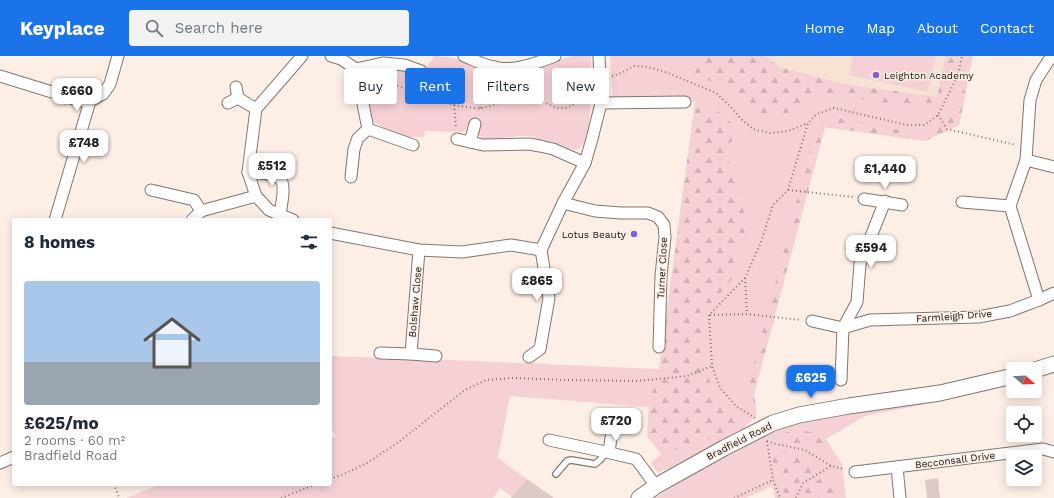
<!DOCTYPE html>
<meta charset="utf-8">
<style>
body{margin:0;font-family:"Work Sans",sans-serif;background:#f2f2f3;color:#1f2937;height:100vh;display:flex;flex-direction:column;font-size:15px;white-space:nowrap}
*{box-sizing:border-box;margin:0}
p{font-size:13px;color:#747a83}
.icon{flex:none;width:22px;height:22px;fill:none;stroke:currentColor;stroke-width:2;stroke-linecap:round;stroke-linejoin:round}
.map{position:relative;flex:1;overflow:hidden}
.details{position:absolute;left:12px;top:162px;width:320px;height:268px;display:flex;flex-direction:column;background:#fff;border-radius:4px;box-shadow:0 2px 10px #0003}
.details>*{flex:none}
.hud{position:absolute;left:344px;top:12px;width:380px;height:36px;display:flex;gap:8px}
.needle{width:26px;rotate:109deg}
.fabs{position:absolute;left:1006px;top:306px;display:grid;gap:8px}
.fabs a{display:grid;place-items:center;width:36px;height:36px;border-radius:4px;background:#fff;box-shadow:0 2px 10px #0003;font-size:20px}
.price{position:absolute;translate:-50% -34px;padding:0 9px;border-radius:8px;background:#fff;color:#222;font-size:13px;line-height:26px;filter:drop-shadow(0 1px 2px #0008)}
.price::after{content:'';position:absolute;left:50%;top:24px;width:12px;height:9px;margin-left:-6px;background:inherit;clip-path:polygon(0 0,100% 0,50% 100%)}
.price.selected{background:#1a73e8;color:#fff}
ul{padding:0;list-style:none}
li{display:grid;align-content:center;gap:8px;height:212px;padding:0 12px}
li span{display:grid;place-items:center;height:124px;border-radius:4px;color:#555}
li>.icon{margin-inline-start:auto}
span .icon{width:72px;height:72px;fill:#fffc;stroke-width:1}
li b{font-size:17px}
h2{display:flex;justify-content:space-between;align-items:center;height:48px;padding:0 12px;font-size:17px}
.pill{padding:0 14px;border-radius:4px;background:#fff;box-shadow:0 2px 10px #0003;font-size:14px;line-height:36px}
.pill.selected{background:#1a73e8;color:#fff}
header{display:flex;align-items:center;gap:24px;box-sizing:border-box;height:56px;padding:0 20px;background:#1a73e8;color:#fff}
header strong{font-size:19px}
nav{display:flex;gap:22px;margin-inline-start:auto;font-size:14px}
.search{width:280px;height:36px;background:#f2f2f3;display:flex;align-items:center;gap:10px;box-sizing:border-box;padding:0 14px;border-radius:4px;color:#747a83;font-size:15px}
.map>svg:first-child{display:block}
</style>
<header>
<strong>Keyplace</strong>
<div class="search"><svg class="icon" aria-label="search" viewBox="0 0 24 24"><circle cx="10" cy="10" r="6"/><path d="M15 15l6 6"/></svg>Search here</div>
<nav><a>Home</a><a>Map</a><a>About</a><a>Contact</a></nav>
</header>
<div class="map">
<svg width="1054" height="442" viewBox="0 0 1054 442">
<defs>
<pattern id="forest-firs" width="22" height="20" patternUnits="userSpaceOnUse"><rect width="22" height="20" fill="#f5d1d6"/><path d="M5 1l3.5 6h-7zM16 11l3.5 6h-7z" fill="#d1b3b7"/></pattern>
</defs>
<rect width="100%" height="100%" fill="#feefe6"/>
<polygon fill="#f7e2d4" points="766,0 946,0 937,41 843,28 779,11"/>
<g fill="#f5d1d6">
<path d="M434,0C449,0 471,4 481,17C484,20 484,25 484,29L494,32L496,25L499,20L506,17H520L534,14L548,7L572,0H590L591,1L592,38L589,68L584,87L579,93L574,94L530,80H519L487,84L482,82L478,79L477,75L479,66L471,62L465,75L461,76L426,75L424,81H400L370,64L365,16L383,11L405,13L421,21Z"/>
<polygon points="610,0 766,0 779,11 843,28 937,41 946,0 973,0 959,69 925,85 825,71 754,338 757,359 744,372 670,412 658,417 651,407 661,398 647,380 649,351 510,340 498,402 527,423 512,441 500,432 493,442 126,442 161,428 330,428 330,382 336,381 330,371 330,300 475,305 659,313 695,46 613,43"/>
<polygon points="853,0 936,0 928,36 849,19"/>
<polygon points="936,346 865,360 826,383 842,408 846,442 775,442 772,430 746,442 654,442 744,389 781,373 809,364 867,354"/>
</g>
<g fill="url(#forest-firs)">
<polygon points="699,0 766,0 779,11 843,28 937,41 946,0 956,0 953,15 932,54 854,42 815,40 803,54 781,60 761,62 743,51 723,31 694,18"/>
<polygon points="969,19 959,69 925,85 825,71 754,338 757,359 749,327 814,79 822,65 836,61 918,78 933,74 954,55"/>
<polygon points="695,46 710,49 728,63 735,73 733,82 726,98 739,133 746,167 744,180 734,202 733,222 704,255 702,267 704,303 711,330 725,355 744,372 661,398 647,380 649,351 659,313"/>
<path d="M798,374C815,376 818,377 827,391L826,395L822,396L803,389L779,385L774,381L783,377Z"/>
<polygon points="776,395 808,401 820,410 819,413 801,424 791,442 784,442 783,439 773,405 773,398"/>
<polygon points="829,417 837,424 839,435 838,442 800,442 807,431"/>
</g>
<g fill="#dbcac6">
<polygon points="938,422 940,442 927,442 925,424"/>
<polygon points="527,423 554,442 511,442"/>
</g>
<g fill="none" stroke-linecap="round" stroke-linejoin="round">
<defs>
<polyline id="lane" points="556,418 567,405 571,404 595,408 600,404 606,396"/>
<g id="street">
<polyline points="331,0 341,3 356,13 383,7 404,9 421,15"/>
<path d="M464,0C474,4 483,9 494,11C515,16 536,7 555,0"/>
<polyline points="356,13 368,73 413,89"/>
<polyline points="0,20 81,45 90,45 103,38 110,28 118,0"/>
<polyline points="493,25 495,11"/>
<polyline points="236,31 238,42 256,53"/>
<polyline points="228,47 238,42"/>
<polyline points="601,47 685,46"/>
<polyline points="457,83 483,89 529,88 540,90 553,93 585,107"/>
<polyline points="470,86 475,68"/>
<polyline points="1026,104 1054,111"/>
<path d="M248,116C255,117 273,117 279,122C287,127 281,150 280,159"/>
<polyline points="351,121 354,93 358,82 368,73"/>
<polyline points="151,134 194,144 201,155"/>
<polyline points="864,143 902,149"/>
<polyline points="962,146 1010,150"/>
<polyline points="563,147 595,155 621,157 648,157 658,161 664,169 665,181 661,220 659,291"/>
<polyline points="55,164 90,45"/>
<polyline points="192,164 201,155 256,140"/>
<polyline points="293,164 269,154 256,140 248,116 256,53 302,0"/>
<polyline points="330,177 419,194 462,196 511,189 541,194 563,147 585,107 592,83 601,47 599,0"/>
<polyline points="419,194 411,298 436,300"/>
<polyline points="1039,244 1054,237"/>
<polyline points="812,265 843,272 870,264 978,261 1010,255 1039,244 1010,150 1026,104 1030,44 1036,24 1049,4 1054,0"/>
<polyline points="380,297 411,298"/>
<polyline points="529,301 540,293 549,242 541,194"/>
<polyline points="841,324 843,272 857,246 860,208 885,145"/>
<polyline points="549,384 606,396 636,403 656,430"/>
<polyline points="609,396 612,375"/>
<polyline points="0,407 14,401"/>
<polyline points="897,411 900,442"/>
<polyline points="855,416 1043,393 1054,396"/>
</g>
<g id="secondary">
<polyline points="1035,314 1054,308"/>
<polyline points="639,442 656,430 724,392 773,367 799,359 849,350 940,337 1013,320"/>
</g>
</defs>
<use href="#lane" stroke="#82766d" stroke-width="8"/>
<use href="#street" stroke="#82766d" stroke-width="13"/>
<use href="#secondary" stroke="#82766d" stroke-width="17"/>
<g stroke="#807671" stroke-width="2" stroke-dasharray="1 3" stroke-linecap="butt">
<polyline points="612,20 619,18 634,10 648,11 668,17 716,37 730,50 742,64 753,73 770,77 788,75 808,67"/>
<polyline points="375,21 393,28 419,37 439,45 454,49 480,53 499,47 519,40 537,43 557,52 565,52 572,50 578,44 582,30 588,26 590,26"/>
<polyline points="454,49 456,72"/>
<polyline points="480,52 485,33"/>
<polyline points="938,59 947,73 1016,89"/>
<polyline points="788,134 853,141"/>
<polyline points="745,222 747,258"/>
<polyline points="710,259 747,258 801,264"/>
<polyline points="755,362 736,350 720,332 712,310 709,259 745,222 761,186 773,149 788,134 808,67 817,58 834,52 907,69 925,69 938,59 958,19 962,0"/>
<polyline points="767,385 773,424 780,442"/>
<polyline points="767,385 776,388 805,394 831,410 844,413"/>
<polyline points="330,423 344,418 367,407 396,388 465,334 486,324 513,322 566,324 637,325 687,320 712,310"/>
<polyline points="114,428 119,442"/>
<polyline points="281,442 317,428"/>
<polyline points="734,442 773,424"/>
<polyline points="796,442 803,427 831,410"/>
</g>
<use href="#lane" stroke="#fff" stroke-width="5.5"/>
<use href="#street" stroke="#fff" stroke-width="11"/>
<use href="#secondary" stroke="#fff" stroke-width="15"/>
</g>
<g fill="#895dd6" stroke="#feefe6" stroke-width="1.5">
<circle cx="876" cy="19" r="4"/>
<circle cx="634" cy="178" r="4"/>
</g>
<g text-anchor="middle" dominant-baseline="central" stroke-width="3" stroke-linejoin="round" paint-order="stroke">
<g font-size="10" fill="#181310" stroke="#feefe6" text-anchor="start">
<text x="884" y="19">Leighton Academy</text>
<text x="626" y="178" text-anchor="end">Lotus Beauty</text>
</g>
<g font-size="10" fill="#181310" stroke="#feefe6">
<text transform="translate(662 212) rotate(-87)">Turner Close</text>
<text transform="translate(415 246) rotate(-85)">Bolshaw Close</text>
<text transform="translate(954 260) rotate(-4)">Farmleigh Drive</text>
<text transform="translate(739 385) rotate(-27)">Bradfield Road</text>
<text transform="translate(955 404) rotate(-7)">Becconsall Drive</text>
</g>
</g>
</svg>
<div class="fabs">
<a><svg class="needle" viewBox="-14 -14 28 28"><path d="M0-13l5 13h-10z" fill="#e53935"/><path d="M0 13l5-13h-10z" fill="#747a83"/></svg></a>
<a><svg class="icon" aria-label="locate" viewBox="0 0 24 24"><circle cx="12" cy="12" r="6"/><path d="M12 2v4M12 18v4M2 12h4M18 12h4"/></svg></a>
<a><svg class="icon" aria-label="layers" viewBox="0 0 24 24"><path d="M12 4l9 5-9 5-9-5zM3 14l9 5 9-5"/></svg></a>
</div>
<b class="price" style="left:77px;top:56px">£660</b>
<b class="price" style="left:84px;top:108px">£748</b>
<b class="price" style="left:272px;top:131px">£512</b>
<b class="price" style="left:885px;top:134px">£1,440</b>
<b class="price" style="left:871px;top:213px">£594</b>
<b class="price" style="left:537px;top:246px">£865</b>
<b class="price selected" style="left:811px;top:343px">£625</b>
<b class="price" style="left:616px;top:386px">£720</b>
<div class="hud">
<a class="pill">Buy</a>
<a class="pill selected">Rent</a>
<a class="pill">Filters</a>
<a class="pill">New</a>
</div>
<section class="details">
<h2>8 homes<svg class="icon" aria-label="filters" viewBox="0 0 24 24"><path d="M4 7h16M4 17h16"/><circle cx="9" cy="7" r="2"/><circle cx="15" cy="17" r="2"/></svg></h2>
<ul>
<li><span style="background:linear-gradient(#a9c7e8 65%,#9aa5b1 0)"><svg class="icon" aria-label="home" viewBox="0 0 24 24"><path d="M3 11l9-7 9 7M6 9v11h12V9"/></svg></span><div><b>£625/mo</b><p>2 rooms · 60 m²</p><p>Bradfield Road</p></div></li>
</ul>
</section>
</div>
